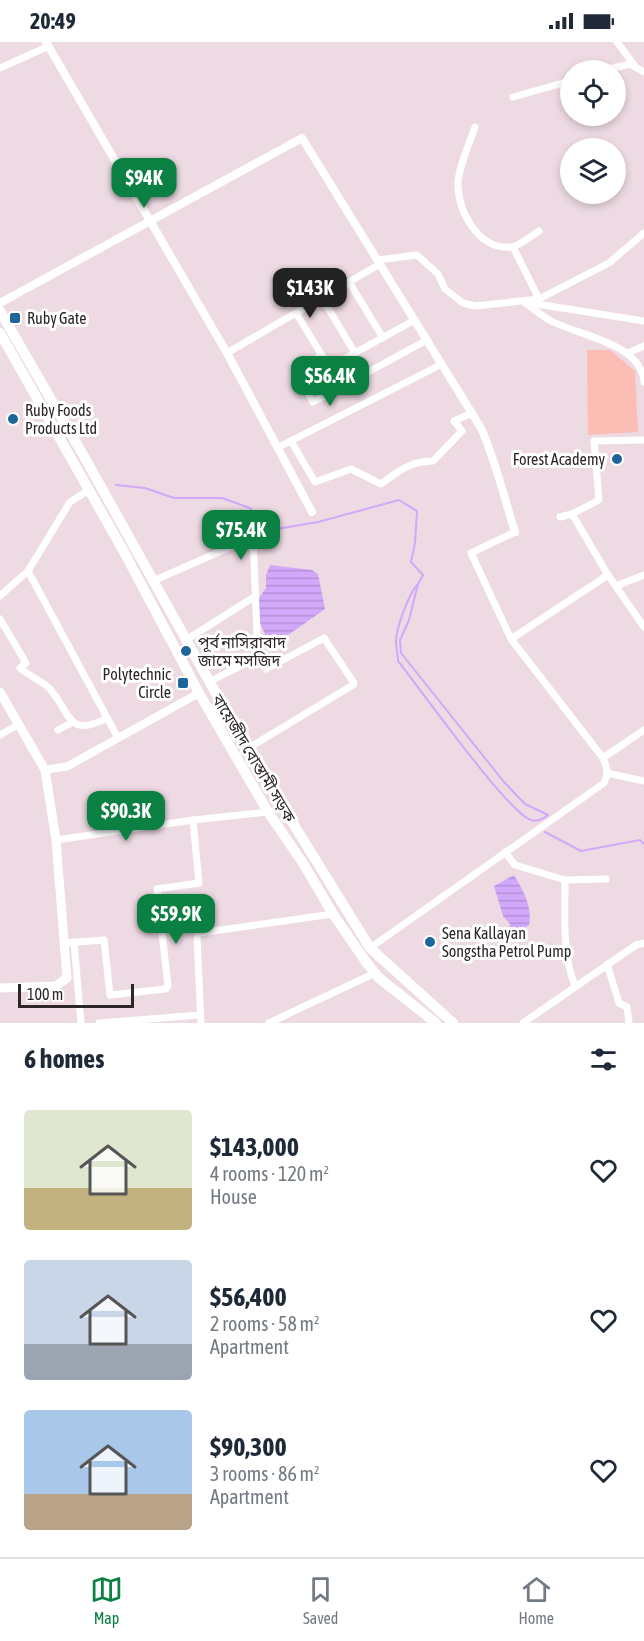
<!DOCTYPE html>
<meta charset="utf-8">
<style>
body{margin:0;font-family:"Asap Condensed","Noto Sans Bengali",sans-serif;background:#f6f6f7;color:#1f2937;height:100vh;display:flex;flex-direction:column;font-size:22px;white-space:nowrap}
*{box-sizing:border-box;margin:0}
p{font-size:20px;color:#747a83}
.icon{flex:none;width:33px;height:33px;fill:none;stroke:currentColor;stroke-width:2;stroke-linecap:round;stroke-linejoin:round}
.map{position:relative;height:981px;overflow:hidden}
.sheet{display:flex;flex-direction:column;background:#fff;flex:1}
.sheet>*{flex:none}
.controls{position:absolute;left:560px;top:18px;display:grid;gap:12px}
.controls a{display:grid;place-items:center;width:66px;height:66px;border-radius:50%;background:#fff;box-shadow:0 3px 9px #0003;font-size:30px}
.scale{position:absolute;left:18px;bottom:15px;width:116px;box-sizing:border-box;padding-left:6px;border:3px solid #2d2629;border-top:0;font-size:16px;line-height:21px;white-space:nowrap;color:#2d2629;-webkit-text-stroke:4px #fff;paint-order:stroke}
.price{position:absolute;translate:-50% -51px;padding:0 14px;border-radius:12px;background:#0b8043;color:#fff;font-size:20px;line-height:39px;filter:drop-shadow(0 2px 3px #0008)}
.price::after{content:'';position:absolute;left:50%;top:36px;width:18px;height:14px;margin-left:-9px;background:inherit;clip-path:polygon(0 0,100% 0,50% 100%)}
.price.current{background:#222;color:#fff}
ul{padding:0;list-style:none}
li{display:flex;align-items:center;gap:18px;height:150px;padding:0 24px}
li span{display:grid;place-items:center;flex:none;width:168px;height:120px;border-radius:6px;color:#555}
li>.icon{margin-inline-start:auto}
span .icon{width:72px;height:72px;fill:#fffc;stroke-width:1}
li b{font-size:26px}
h2{display:flex;justify-content:space-between;align-items:center;height:72px;padding:0 24px;font-size:26px}
.status{display:flex;justify-content:space-between;align-items:center;height:42px;padding:0 30px;background:#fff;direction:ltr}
.status svg{height:16px;fill:currentColor}
.tabs{display:flex;justify-content:space-around;align-items:center;height:84px;border-top:2px solid #e0e1e3;background:#fff;font-size:16px;color:#747a83}
.tabs a{display:grid;justify-items:center;gap:3px}
.tabs .current{color:#0b8043}
.map>svg:first-child{display:block}
</style>
<div class="status"><b>20:49</b><svg viewBox="0 0 49 12"><path d="M0 12V9h3v3zM5 12V6h3v6zM10 12V3h3v9zM15 12V0h3v12zM26 1h20v11H26zM47 4h2v5h-2z"/></svg></div>
<div class="map">
<svg width="644" height="981" viewBox="0 0 644 981">
<defs>
<pattern id="water-rules" width="6" height="5" patternUnits="userSpaceOnUse" patternTransform="scale(1.5)"><rect width="6" height="5" fill="#d1a8fa"/><path d="M0 2.5h6" fill="none" stroke="#b490d6"/></pattern>
</defs>
<rect width="100%" height="100%" fill="#eedae3"/>
<polygon fill="#fcbeb4" points="587,308 610,308 635,329 638,390 588,393"/>
<g fill="url(#water-rules)">
<polygon points="270,523 312,528 318,532 325,567 281,598 266,595 257,573 256,560 266,546 266,533"/>
<path d="M514,833C523,848 533,866 529,883L523,887L524,899L519,900L509,887L510,882L503,874L494,844Z"/>
</g>
<g fill="none" stroke-linecap="round" stroke-linejoin="round">
<g stroke="#d1a8fa" stroke-width="2">
<polyline points="116,443 145,446 174,456 222,456 250,466 265,489 318,480 399,458 417,469 415,501 411,520 423,533 418,542"/>
<path d="M418,542L409,578L400,598L401,611L504,740L525,762L548,773C543,777 537,780 531,778C508,771 419,645 398,619C398,613 396,606 396,600C396,586 409,551 418,542Z"/>
<polyline points="545,790 581,809 640,798 644,802"/>
</g>
<g stroke="#fff" stroke-width="7">
<polyline points="617,0 635,24"/>
<polyline points="0,26 49,4"/>
<polyline points="605,28 630,22 644,30"/>
<polyline points="513,55 570,39"/>
<path d="M475,85C470,101 457,128 458,144C459,171 479,208 511,205C520,204 531,194 539,189"/>
<polyline points="513,205 539,257"/>
<polyline points="378,218 417,213 438,232 445,247 463,261 475,264 539,257 609,221 644,191"/>
<polyline points="349,240 383,296"/>
<polyline points="322,256 355,311"/>
<polyline points="296,271 329,325 415,278"/>
<path d="M644,279L524,260C533,266 542,274 551,279C580,294 641,301 644,340"/>
<polyline points="227,311 380,222"/>
<polyline points="628,311 644,304"/>
<polyline points="322,313 295,329 313,360 427,298"/>
<path d="M291,399L315,440L351,427L381,442C398,429 411,419 433,419L462,389L454,379L472,371"/>
<polyline points="277,406 442,322"/>
<polyline points="572,472 599,458 594,399 644,398"/>
<polyline points="560,475 572,472 608,533"/>
<polyline points="28,529 118,696"/>
<polyline points="153,539 253,495 258,615"/>
<polyline points="616,544 644,533"/>
<polyline points="0,554 28,529 70,460 89,448"/>
<path d="M0,577L26,621L20,626C30,635 42,638 51,648C71,673 69,696 107,676"/>
<polyline points="511,597 471,511 515,490"/>
<polyline points="186,598 254,555"/>
<polyline points="209,640 258,615 266,627 324,596 354,641 353,643 247,707"/>
<polyline points="58,688 73,680"/>
<polyline points="0,693 18,683"/>
<polyline points="603,716 644,688"/>
<polyline points="607,731 644,739"/>
<polyline points="56,798 193,778"/>
<path d="M505,810L515,823L565,838C565,874 562,911 575,944"/>
<polyline points="565,838 606,837"/>
<polyline points="74,900 81,981"/>
<polyline points="64,901 104,898 110,953 166,947 168,944 157,847 199,841 193,778 268,770"/>
<path d="M370,906L604,741C609,732 607,725 603,716L511,597L608,533L644,585"/>
<polyline points="607,922 619,961 627,965 629,981"/>
<polyline points="99,981 200,973"/>
<polyline points="201,981 197,896 199,891 333,872"/>
<polyline points="269,981 375,931"/>
<polyline points="523,981 636,903 644,901"/>
</g>
<g stroke="#fff" stroke-width="8">
<polyline points="46,0 227,311 312,470"/>
<path d="M0,261L302,96L481,386C496,420 504,455 515,490"/>
<polyline points="45,728 68,724 199,651"/>
</g>
<polyline stroke="#fff" stroke-width="9" points="0,650 45,728 56,798 67,936 56,944 0,946"/>
<g stroke="#fff" stroke-width="10">
<polyline points="0,269 86,418 247,707 370,906 453,981"/>
<polyline points="0,291 123,508 199,651 268,770 303,821 333,872 366,920 379,936 436,981"/>
</g>
</g>
<g fill="#1e669a" stroke="#fff" stroke-width="2">
<rect x="9" y="270" width="12" height="12" rx="3"/>
<circle cx="13" cy="377" r="6"/>
<circle cx="617" cy="417" r="6"/>
<circle cx="186" cy="609" r="6"/>
<rect x="177" y="635" width="12" height="12" rx="3"/>
<circle cx="430" cy="900" r="6"/>
</g>
<g text-anchor="middle" dominant-baseline="central" stroke-width="6" stroke-linejoin="round" paint-order="stroke">
<g font-size="16" fill="#2d2629" stroke="#fff" text-anchor="start">
<text x="27" y="276">Ruby Gate</text>
<text x="25" y="368">Ruby Foods<tspan x="25" dy="18">Products Ltd</tspan></text>
<text x="605" y="417" text-anchor="end">Forest Academy</text>
<text x="198" y="600">পূর্ব নাসিরাবাদ<tspan x="198" dy="18">জামে মসজিদ</tspan></text>
<text x="171" y="632" text-anchor="end">Polytechnic<tspan x="171" dy="18">Circle</tspan></text>
<text x="442" y="891">Sena Kallayan<tspan x="442" dy="18">Songstha Petrol Pump</tspan></text>
</g>
<g font-size="16" fill="#2d2629" stroke="#fff">
<text transform="translate(254 716) rotate(59)">বায়েজীদ বোস্তামী সড়ক</text>
</g>
</g>
</svg>
<div class="controls">
<a><svg class="icon" aria-label="locate" viewBox="0 0 24 24"><circle cx="12" cy="12" r="6"/><path d="M12 2v4M12 18v4M2 12h4M18 12h4"/></svg></a>
<a><svg class="icon" aria-label="layers" viewBox="0 0 24 24"><path d="M12 4l9 5-9 5-9-5zM3 14l9 5 9-5"/></svg></a>
</div>
<div class="scale">100 m</div>
<b class="price" style="left:144px;top:167px">$94K</b>
<b class="price current" style="left:310px;top:277px">$143K</b>
<b class="price" style="left:330px;top:365px">$56.4K</b>
<b class="price" style="left:241px;top:519px">$75.4K</b>
<b class="price" style="left:126px;top:800px">$90.3K</b>
<b class="price" style="left:176px;top:903px">$59.9K</b>
</div>
<section class="sheet">
<h2>6 homes<svg class="icon" aria-label="filters" viewBox="0 0 24 24"><path d="M4 7h16M4 17h16"/><circle cx="9" cy="7" r="2"/><circle cx="15" cy="17" r="2"/></svg></h2>
<ul>
<li><span style="background:linear-gradient(#dfe7d0 65%,#c2b280 0)"><svg class="icon" aria-label="home" viewBox="0 0 24 24"><path d="M3 11l9-7 9 7M6 9v11h12V9"/></svg></span><div><b>$143,000</b><p>4 rooms · 120 m²</p><p>House</p></div><svg class="icon" aria-label="heart" viewBox="0 0 24 24"><path d="M12 20l-8-8c-3-5 5-10 8-4 3-6 11-1 8 4z"/></svg></li>
<li><span style="background:linear-gradient(#c9d6e8 70%,#9aa5b1 0)"><svg class="icon" aria-label="home" viewBox="0 0 24 24"><path d="M3 11l9-7 9 7M6 9v11h12V9"/></svg></span><div><b>$56,400</b><p>2 rooms · 58 m²</p><p>Apartment</p></div><svg class="icon" aria-label="heart" viewBox="0 0 24 24"><path d="M12 20l-8-8c-3-5 5-10 8-4 3-6 11-1 8 4z"/></svg></li>
<li><span style="background:linear-gradient(#a9c7e8 70%,#b9a48a 0)"><svg class="icon" aria-label="home" viewBox="0 0 24 24"><path d="M3 11l9-7 9 7M6 9v11h12V9"/></svg></span><div><b>$90,300</b><p>3 rooms · 86 m²</p><p>Apartment</p></div><svg class="icon" aria-label="heart" viewBox="0 0 24 24"><path d="M12 20l-8-8c-3-5 5-10 8-4 3-6 11-1 8 4z"/></svg></li>
</ul>
</section>
<nav class="tabs">
<a class="current"><svg class="icon" aria-label="map" viewBox="0 0 24 24"><path d="M3 6l6-2 6 2 6-2v14l-6 2-6-2-6 2zM9 4v14M15 6v14"/></svg>Map</a>
<a><svg class="icon" aria-label="saved" viewBox="0 0 24 24"><path d="M7 4h10v16l-5-4-5 4z"/></svg>Saved</a>
<a><svg class="icon" aria-label="home" viewBox="0 0 24 24"><path d="M3 11l9-7 9 7M6 9v11h12V9"/></svg>Home</a>
</nav>
